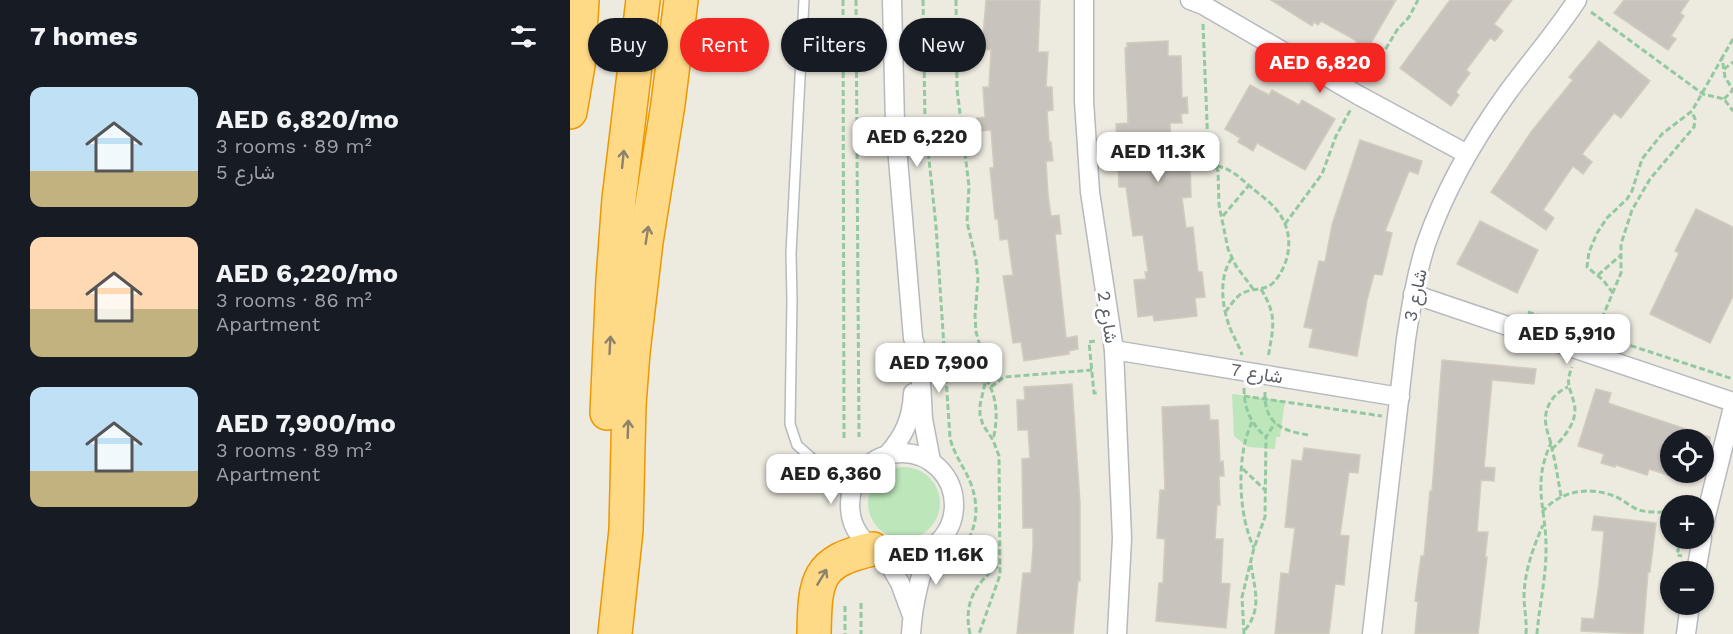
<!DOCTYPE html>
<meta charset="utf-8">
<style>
body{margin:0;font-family:"Work Sans",Vazirmatn,sans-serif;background:#20242c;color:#f1f3f6;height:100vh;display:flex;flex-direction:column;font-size:22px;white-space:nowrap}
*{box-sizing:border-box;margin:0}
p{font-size:20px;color:#9ea1a6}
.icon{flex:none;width:33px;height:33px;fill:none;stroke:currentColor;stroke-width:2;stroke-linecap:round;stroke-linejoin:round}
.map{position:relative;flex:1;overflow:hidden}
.drawer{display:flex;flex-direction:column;background:#171b24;width:570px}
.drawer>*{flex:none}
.top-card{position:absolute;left:18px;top:18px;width:570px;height:54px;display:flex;gap:12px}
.buttons{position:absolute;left:1090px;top:429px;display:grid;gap:12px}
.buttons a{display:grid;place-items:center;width:54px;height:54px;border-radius:50%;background:#171b24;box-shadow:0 2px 4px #0004;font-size:30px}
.price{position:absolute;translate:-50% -51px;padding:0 14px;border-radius:12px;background:#fff;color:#222;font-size:20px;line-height:39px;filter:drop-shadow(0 2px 3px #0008)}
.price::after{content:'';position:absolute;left:50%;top:36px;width:18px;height:14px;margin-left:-9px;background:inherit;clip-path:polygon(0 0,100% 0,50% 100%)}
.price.current{background:#f32621;color:#fff}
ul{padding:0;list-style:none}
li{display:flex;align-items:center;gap:18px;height:150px;padding:0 30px}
li span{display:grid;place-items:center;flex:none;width:168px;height:120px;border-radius:12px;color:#555}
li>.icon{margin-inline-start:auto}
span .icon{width:72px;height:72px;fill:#fffc;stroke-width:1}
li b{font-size:26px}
h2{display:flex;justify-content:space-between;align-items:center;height:72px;padding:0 30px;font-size:26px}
.pill{padding:0 21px;border-radius:27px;background:#171b24;box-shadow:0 2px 4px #0004;font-size:21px;line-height:54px}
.pill.current{background:#f32621;color:#fff}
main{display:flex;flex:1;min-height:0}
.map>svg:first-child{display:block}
</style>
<main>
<section class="drawer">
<h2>7 homes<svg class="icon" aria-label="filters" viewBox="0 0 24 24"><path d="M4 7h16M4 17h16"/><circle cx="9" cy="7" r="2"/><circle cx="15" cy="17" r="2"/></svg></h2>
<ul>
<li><span style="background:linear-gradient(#bfe0f5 70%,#c2b280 0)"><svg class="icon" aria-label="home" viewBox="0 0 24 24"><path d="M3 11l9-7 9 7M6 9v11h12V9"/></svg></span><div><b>AED 6,820/mo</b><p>3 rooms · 89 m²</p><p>شارع 5</p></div></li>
<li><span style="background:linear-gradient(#ffd9b3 60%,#c2b280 0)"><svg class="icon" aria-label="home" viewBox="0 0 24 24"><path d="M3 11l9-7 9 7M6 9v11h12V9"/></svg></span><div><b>AED 6,220/mo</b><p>3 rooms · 86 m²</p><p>Apartment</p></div></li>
<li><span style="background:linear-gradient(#bfe0f5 70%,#c2b280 0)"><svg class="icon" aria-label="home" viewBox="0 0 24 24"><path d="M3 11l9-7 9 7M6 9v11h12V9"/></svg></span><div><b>AED 7,900/mo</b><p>3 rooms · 89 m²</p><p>Apartment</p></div></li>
</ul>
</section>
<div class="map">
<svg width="1163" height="634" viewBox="0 0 1163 634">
<rect width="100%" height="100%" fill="#edeae0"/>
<g fill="#bde7bb">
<polygon points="662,394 715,401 710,437 706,437 705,449 678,447 664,436"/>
<circle cx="334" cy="503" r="36"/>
</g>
<g fill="#c8c4bd" stroke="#d2cbbe" stroke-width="1.5">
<polygon points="416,0 470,0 468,52 478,52 476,87 482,87 483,110 477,111 479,142 481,142 483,161 476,161 478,195 481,216 489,215 491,234 485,234 496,338 507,336 508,349 499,351 499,354 454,361 451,342 443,343 433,276 443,275 438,239 430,240 428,219 425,219 420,168 424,168 421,130 408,131 407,118 415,117 413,87 419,87 421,50 412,49"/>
<polygon points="701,0 826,0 794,55 782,49 787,41 751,21 748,25 744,22 742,26"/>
<polygon points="880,0 942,0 924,24 933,31 925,41 920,38 896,70 900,73 886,92 889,95 881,106 830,68"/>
<polygon points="1054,0 1119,0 1110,13 1114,16 1101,36 1106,39 1098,50 1044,13"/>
<polygon points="598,41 598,56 611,56 612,98 617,97 618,113 611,114 612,123 600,123 602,161 620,160 621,197 612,198 616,228 623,227 628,272 632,272 635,297 625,298 627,316 584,321 583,315 568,317 564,280 576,279 575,272 578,272 573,235 563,236 556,187 549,187 546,124 558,123 555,48 557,48 557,43"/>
<polygon points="1029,41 1080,81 1051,118 1044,113 1012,154 1022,162 1013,174 1003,166 973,210 984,218 976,230 921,192 961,132 1003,80 999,77"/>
<polygon points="680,85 699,95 702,90 729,105 732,100 765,119 735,170 687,143 683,151 668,142 670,138 655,129"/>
<polygon points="790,140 852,161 848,174 839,171 815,231 822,233 812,275 804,274 797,300 787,356 739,347 743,329 734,327 749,261 755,262 762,225"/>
<polygon points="1126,209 1163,227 1163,296 1140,343 1080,314 1109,253 1105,251"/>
<polygon points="910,221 968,250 947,293 887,264"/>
<polygon points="872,360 966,369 964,384 922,380 914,467 925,468 924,481 911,480 907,532 918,532 915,557 917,557 908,634 845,634 848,602 845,601 851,556 854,556 860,491 862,491"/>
<polygon points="502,384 510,503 510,581 508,581 503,634 447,634 453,573 461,573 463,548 463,528 453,528 452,459 460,458 458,430 448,430 447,400 455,400 454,387"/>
<polygon points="1026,389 1041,393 1038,403 1140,437 1140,440 1101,440 1101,476 1079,469 1077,475 1046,465 1045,467 1031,463 1034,454 1008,446"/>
<polygon points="639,405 640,420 648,420 650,462 653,461 654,476 649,476 650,505 647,505 645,539 653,539 651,583 660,584 656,628 586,621 589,583 593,583 595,539 587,538 590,490 595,490 592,407"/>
<polygon points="734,448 790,455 788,473 779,472 770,535 779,536 774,585 765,584 759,634 705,634 711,573 719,574 725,528 715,527 722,460 732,461"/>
<polygon points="1024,516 1086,523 1080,572 1078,572 1073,634 1011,631 1012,618 1024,619 1029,583 1034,531 1022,530"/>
</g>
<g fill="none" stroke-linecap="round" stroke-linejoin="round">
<defs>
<polyline id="lane" points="234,0 221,253 222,300 220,424 227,445 244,460 286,479"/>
<g id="street">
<polyline points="322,0 325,123 343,338 350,363 353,419 361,461"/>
<polyline points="514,0 514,101 520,192 544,350 552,538 547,634"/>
<polyline points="620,0 633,5 788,95 897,154"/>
<polyline points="843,294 1163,402"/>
<polyline points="544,350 830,397"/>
<circle cx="332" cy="505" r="52"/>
<path d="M318,454C334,436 342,418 343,393"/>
<polyline points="1134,524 1163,407"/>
<polyline points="313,554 330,583 341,613"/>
<polyline points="1126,572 1132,538"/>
<path d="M341,634C343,603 349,576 361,548"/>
<path d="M802,634L836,339C841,307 846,275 856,244C875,189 904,139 938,92C961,61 986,32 1007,0"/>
<polyline points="1116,634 1120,604"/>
</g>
<g id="highway">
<polyline points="0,112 8,65 12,0"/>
<polyline points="37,413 43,280 49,199 73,0"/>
<polyline points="45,634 56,530 59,405 63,352 76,242 98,104 111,0"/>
<path d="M244,634C245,580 246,561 303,549"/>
</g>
</defs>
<use href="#lane" stroke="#b6b9be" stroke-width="12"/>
<use href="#street" stroke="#b6b9be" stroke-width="21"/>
<use href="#highway" stroke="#ee9700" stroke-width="36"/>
<g stroke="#93c9a0" stroke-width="3" stroke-dasharray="6 3" stroke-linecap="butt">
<polyline points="273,0 274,438"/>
<polyline points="286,0 289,437"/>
<path d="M353,0L355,121L366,226L380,438C384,455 395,468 401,484C415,523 397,548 371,574"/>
<polyline points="386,0 387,89 399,186 397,222 406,260 408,279 405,316 406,332 415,363 416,379 410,405 410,415 413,425 423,440 429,456 430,575 409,634"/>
<polyline points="1021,12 1133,94 1154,99 1163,111"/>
<polyline points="633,24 638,147 642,158 648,171 649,205 658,249 666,266 684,290"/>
<polyline points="1163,39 1152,58 1155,77 1163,90"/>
<polyline points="1154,69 1163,62"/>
<polyline points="797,80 827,30 839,17 848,0"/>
<polyline points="1154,99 1163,90"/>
<path d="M647,166C662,169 670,178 682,188C690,195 702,203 709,213C724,234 721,261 705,281C696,292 682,287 671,294C665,298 661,305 656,311"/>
<polyline points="653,216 679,185"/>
<polyline points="715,224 752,174 766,136 781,109"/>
<path d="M662,258C648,277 652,307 660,328C664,338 669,345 672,355"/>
<polyline points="1028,275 1051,255"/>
<path d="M691,289C708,317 703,327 698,358"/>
<polyline points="1043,293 1033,280 1017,267 1019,252 1027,233 1037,218 1057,199 1062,191 1072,159 1092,134 1122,111 1152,58"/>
<polyline points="958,312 1163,379"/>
<polyline points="1025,335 1051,273 1051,244 1062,210 1080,179 1124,127 1125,119 1122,112"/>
<polyline points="525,341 519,342 524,393 529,393"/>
<path d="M416,379C428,398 428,419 423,440"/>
<polyline points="421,387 434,377 522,370"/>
<path d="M674,388C674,409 681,424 696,437"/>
<path d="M695,392C694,423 711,431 739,435"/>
<polyline points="674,396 812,416"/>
<path d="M682,422C666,455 668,515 684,548"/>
<path d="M982,449C994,438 1009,420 1004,403C1000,386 995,385 1002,367"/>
<polyline points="673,469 695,490"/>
<path d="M991,496C988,480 986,464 982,449C981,441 977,433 976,425C973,409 983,393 998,387"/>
<path d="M972,512C990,491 1018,486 1044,496C1053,499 1060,507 1069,510C1079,513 1091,512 1101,512"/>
<polyline points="1111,538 1107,555 1112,556"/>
<polyline points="291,603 291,634"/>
<polyline points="275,606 275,634"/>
<path d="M675,630C692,609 685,590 681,565"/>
<path d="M400,634C393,602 406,583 430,564"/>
<polyline points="674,634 672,597 684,548 695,517 696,437 705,423"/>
<path d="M956,634C957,621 954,608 954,595C955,570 963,548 973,525"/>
<path d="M967,634C969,607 976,579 976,551C977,509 961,486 981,443"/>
</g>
<use href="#lane" stroke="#fff" stroke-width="9"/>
<use href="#street" stroke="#fff" stroke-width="18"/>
<use href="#highway" stroke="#ffda86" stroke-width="33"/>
</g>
<defs><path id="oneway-shaft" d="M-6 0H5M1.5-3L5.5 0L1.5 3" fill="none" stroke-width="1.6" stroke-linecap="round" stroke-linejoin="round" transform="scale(1.5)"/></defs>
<g stroke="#8b836e">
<use href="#oneway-shaft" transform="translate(53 159) rotate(-84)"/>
<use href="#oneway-shaft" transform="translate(77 235) rotate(-81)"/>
<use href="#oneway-shaft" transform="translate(40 345) rotate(-87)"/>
<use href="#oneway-shaft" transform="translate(58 429) rotate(-88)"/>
<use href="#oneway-shaft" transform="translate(252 577) rotate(-59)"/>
</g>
<g text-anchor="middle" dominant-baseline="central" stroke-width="6" stroke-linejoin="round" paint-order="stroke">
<g font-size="18" fill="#595e63" stroke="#fff">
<text transform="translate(845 295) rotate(-78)">شارع 3</text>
<text transform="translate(538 317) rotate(81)">شارع 2</text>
<text transform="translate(687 373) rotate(9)">شارع 7</text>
</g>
</g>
</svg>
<div class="buttons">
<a><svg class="icon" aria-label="locate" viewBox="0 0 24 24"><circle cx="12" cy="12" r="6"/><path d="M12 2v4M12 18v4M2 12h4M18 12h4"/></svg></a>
<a>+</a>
<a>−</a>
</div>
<b class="price current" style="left:750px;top:94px">AED 6,820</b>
<b class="price" style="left:347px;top:168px">AED 6,220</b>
<b class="price" style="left:588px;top:183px">AED 11.3K</b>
<b class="price" style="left:997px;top:365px">AED 5,910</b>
<b class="price" style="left:369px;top:394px">AED 7,900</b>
<b class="price" style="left:261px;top:505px">AED 6,360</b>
<b class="price" style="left:366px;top:586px">AED 11.6K</b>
<div class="top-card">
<a class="pill">Buy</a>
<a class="pill current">Rent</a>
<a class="pill">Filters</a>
<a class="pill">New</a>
</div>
</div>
</main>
